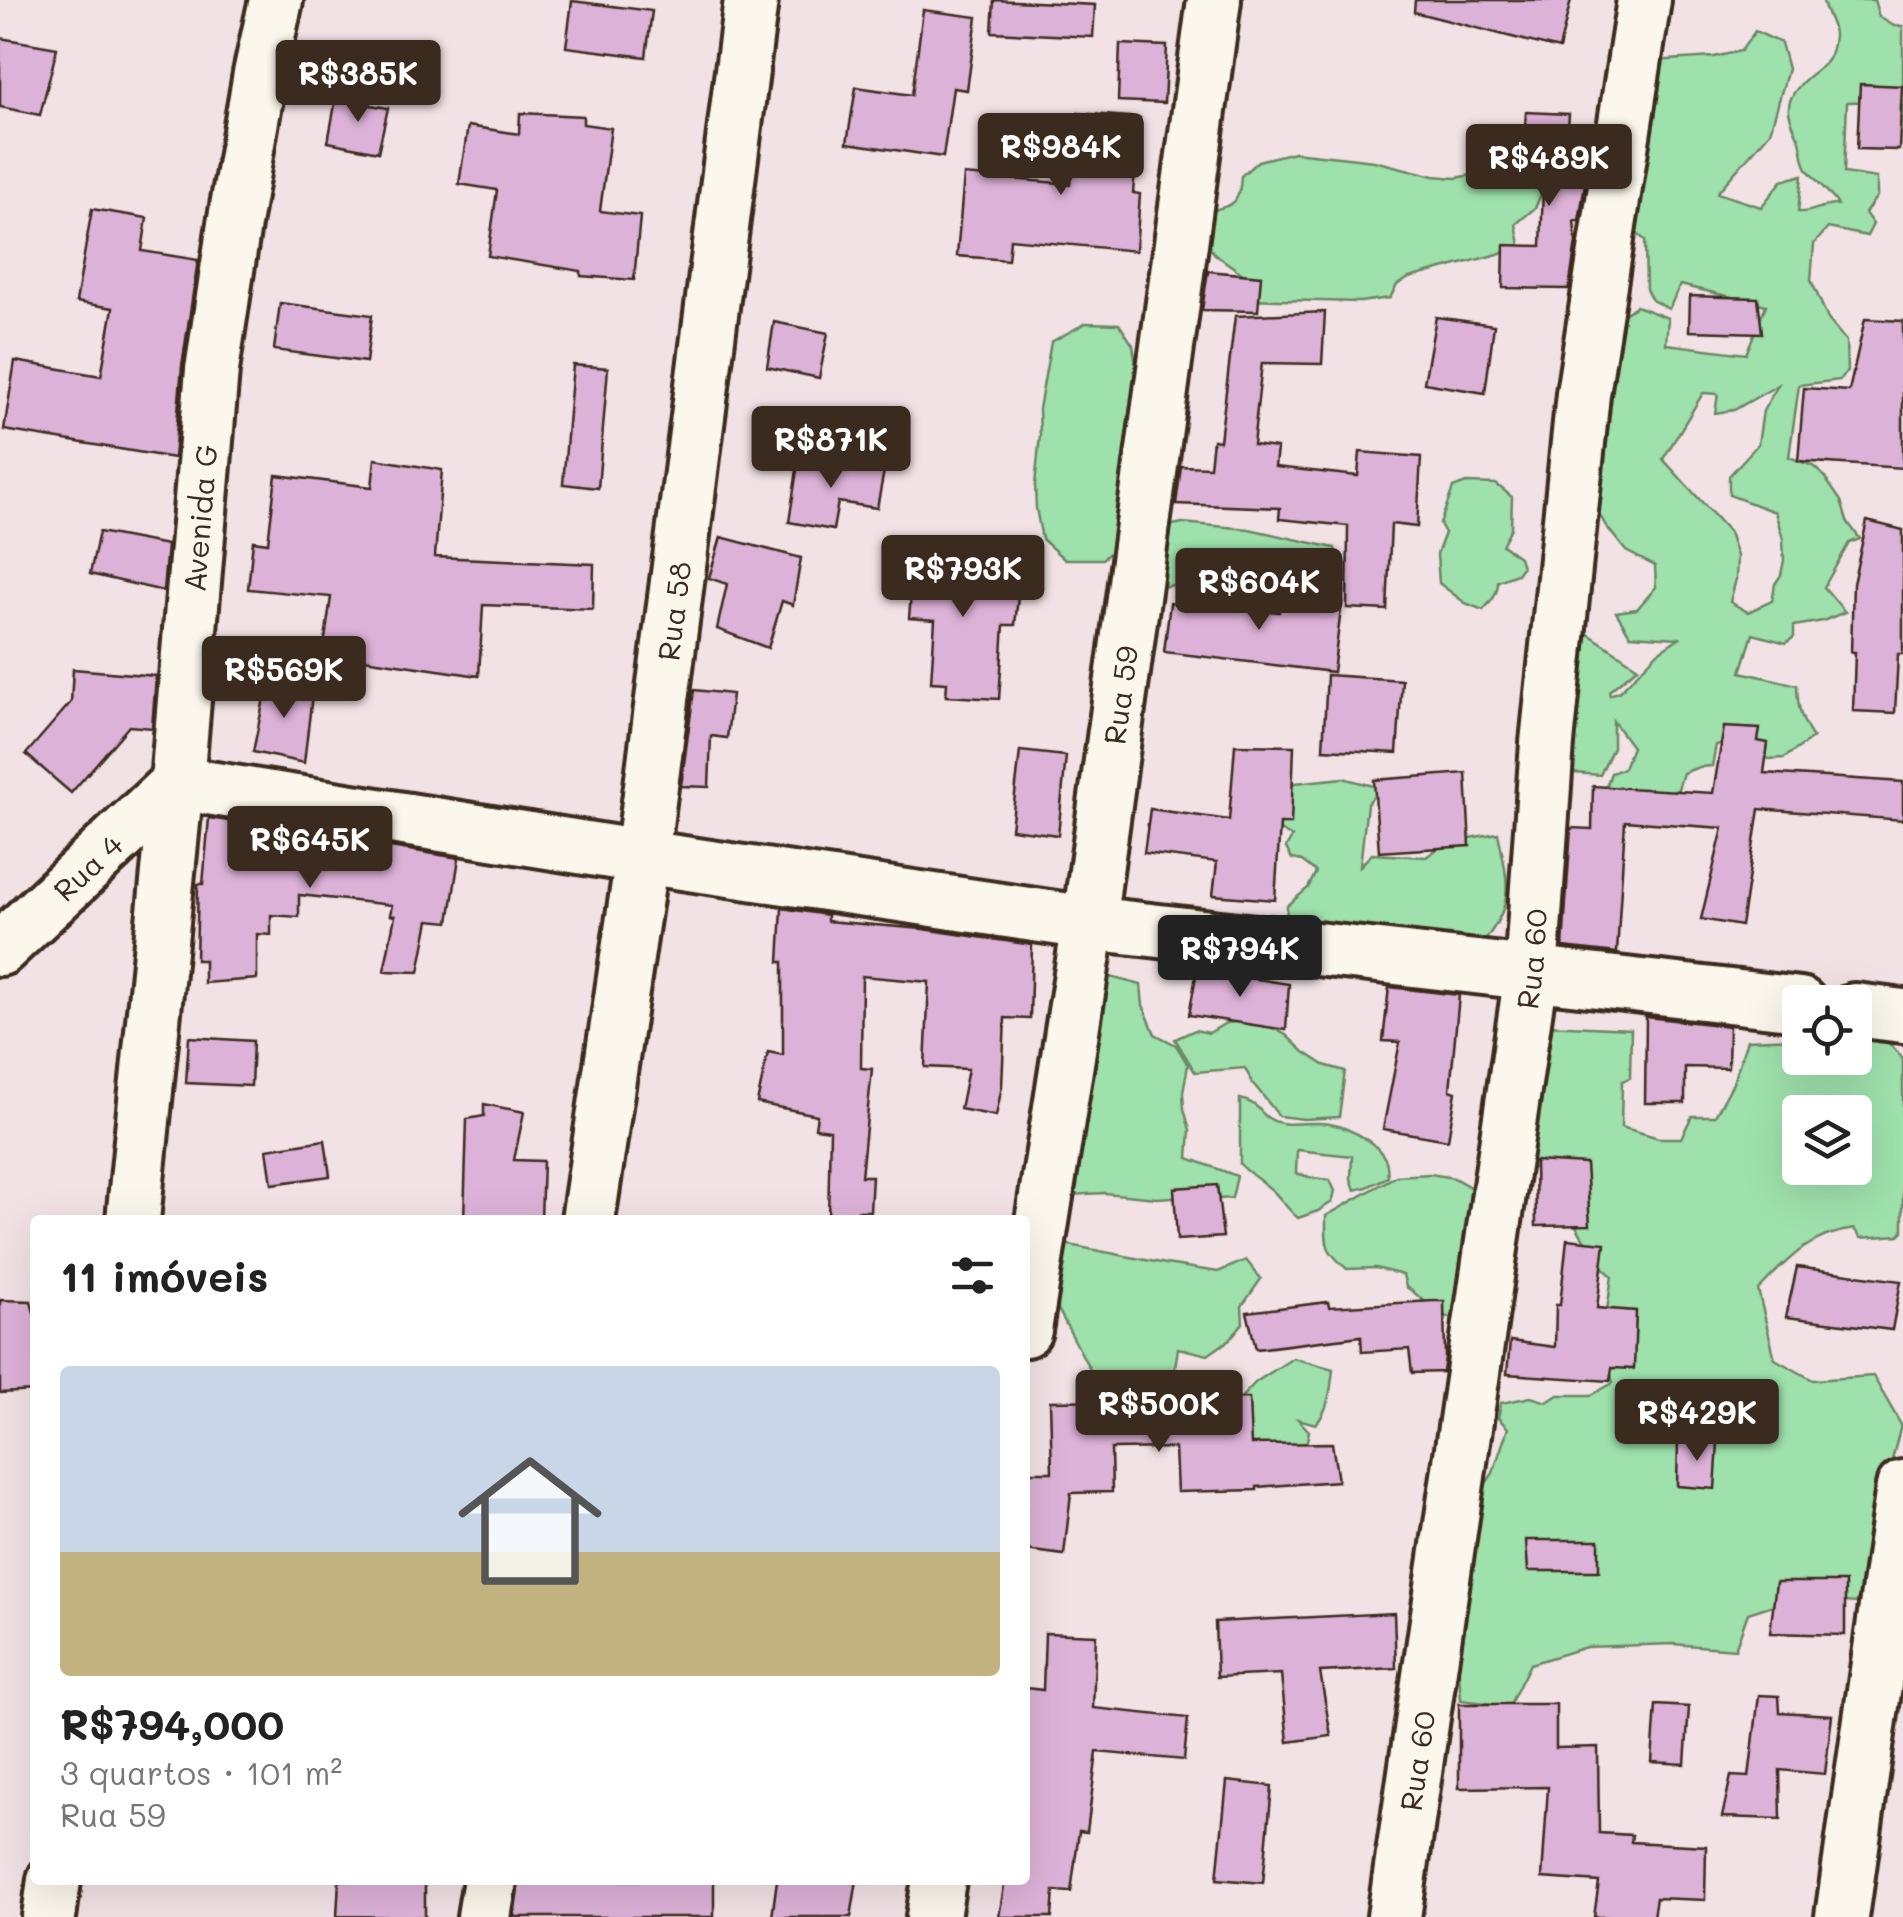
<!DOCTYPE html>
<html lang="pt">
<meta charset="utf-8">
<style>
body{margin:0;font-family:Mali,sans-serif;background:#f2f2f2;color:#222;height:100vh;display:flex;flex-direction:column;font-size:38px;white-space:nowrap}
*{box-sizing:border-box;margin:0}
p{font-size:32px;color:#767676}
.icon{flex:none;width:55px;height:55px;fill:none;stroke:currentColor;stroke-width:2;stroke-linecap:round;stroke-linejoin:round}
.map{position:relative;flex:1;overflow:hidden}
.side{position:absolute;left:30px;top:1215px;width:1000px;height:670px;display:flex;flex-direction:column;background:#fff;border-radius:10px;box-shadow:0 10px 40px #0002}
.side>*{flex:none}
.tools{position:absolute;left:1782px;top:985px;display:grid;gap:20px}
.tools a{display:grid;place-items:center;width:90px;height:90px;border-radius:10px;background:#fff;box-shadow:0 10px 40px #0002;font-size:50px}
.price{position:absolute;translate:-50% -85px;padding:0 22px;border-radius:10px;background:#3b2a1e;color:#fff;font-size:32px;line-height:65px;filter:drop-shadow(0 2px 5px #0008)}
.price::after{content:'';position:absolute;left:50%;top:60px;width:30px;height:22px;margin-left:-15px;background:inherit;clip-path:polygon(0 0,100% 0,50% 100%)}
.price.active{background:#222;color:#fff}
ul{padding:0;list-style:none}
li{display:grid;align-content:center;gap:20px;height:530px;padding:0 30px}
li+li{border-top:2px solid #e0e0e0}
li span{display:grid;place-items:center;height:310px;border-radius:10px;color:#555}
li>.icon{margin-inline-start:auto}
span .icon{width:180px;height:180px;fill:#fffc;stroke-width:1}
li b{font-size:42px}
h2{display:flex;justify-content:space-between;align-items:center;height:120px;padding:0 30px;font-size:42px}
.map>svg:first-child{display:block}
</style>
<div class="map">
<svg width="1903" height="1917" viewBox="0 0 1903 1917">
<rect width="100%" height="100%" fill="#f2e2e6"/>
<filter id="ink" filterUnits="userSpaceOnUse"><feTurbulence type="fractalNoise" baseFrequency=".01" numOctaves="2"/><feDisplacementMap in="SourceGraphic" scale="20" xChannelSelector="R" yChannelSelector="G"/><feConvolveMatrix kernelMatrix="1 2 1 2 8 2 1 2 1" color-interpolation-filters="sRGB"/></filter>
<g filter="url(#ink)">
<g fill="#9ee1ac" stroke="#6c8665" stroke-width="2.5" fill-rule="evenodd">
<path d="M1823,0H1874L1879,17L1894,26H1903V132H1900L1898,101L1847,102L1844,173L1877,178V196L1865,213L1873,224L1867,236L1828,228L1814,244L1811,280L1828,319L1846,341L1847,371L1839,380L1799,385L1789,457L1813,466L1823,475L1841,501L1847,521L1860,539L1849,543L1824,587L1845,612L1823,621L1794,626V637L1786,643L1753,634L1741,672L1797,685C1798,709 1800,718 1813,738L1784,758L1769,759L1731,742L1716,745L1712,766L1699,767L1683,773L1676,795L1604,792L1611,773L1624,768L1632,747L1613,721V748L1600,775L1574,773L1554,755L1560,615L1638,667L1609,691L1610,695L1620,691L1658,652L1679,638L1630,635L1616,612L1637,609L1656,587L1655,566L1626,551L1606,526L1587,493L1606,327L1636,306L1668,318L1666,344L1746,354L1766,305L1680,285L1669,309L1652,300L1646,289L1645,240L1619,219L1654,61L1714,57L1741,51L1755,31L1781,43L1788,69L1770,132L1717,193L1761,207L1782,181L1802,175L1798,212C1814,213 1821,204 1838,205C1830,193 1817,182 1808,170C1802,162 1803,151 1800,141C1791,119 1780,107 1800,85C1817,65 1831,70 1834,36C1835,24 1824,13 1823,0ZM1778,385L1763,411L1758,444L1729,476V495L1775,512L1783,539L1784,560L1781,575L1775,584L1772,601L1748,612L1730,602L1736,579L1737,556L1729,532L1663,459L1703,393L1718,394L1715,413L1734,410Z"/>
<path d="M1294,152L1374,161L1434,176L1456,178L1492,171L1530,176L1546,183L1535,208L1516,224L1520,245L1498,254L1409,278L1397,285L1390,298L1360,302L1243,299L1251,280L1215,254L1195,231C1198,227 1200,221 1204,217C1222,199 1239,218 1241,176L1258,161Z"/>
<polygon points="1086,323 1119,324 1133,345 1137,372 1140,445 1127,539 1102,559 1064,559 1042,539 1036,508 1035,485 1040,435 1039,409 1051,342"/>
<path d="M1466,483L1496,484L1512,497L1511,528L1502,545L1519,557L1522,567L1517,574L1498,581C1498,594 1492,601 1483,610L1465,603L1439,583L1437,554L1445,533L1440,524L1453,488Z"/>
<path d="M1182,523L1249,529L1335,548L1337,559L1336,607H1287L1274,601C1261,616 1250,613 1233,609L1232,599L1221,592C1209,602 1200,599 1186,596L1182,584L1160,587L1163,527Z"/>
<path d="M1343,778L1381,788L1367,804L1360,866L1372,854L1426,857L1447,842L1498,833C1509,887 1516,905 1477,950L1286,926L1287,906L1308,888L1316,872L1302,861L1292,859L1286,848L1292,837L1273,826L1286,784Z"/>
<polygon points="1103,975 1141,985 1143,1005 1155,1034 1176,1045 1188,1065 1183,1092 1184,1109 1190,1130 1188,1158 1237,1176 1232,1198 1204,1200 1188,1196 1157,1198 1104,1193 1052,1196"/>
<polygon points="1247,1021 1271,1027 1286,1035 1304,1052 1324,1065 1345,1071 1339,1117 1304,1119 1279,1116 1252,1082 1245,1068 1195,1072 1175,1039 1195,1030 1209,1033 1226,1023"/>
<path d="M1546,1025L1631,1029L1630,1078L1622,1081L1621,1127L1659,1138H1681L1692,1116H1715L1733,1083L1747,1040L1800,1038V1058H1855V1036C1881,1034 1889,1039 1903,1060V1231L1899,1235L1861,1238L1854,1229C1809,1235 1788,1259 1758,1290L1775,1359L1813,1380L1873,1376L1901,1425L1881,1503L1871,1568L1856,1603L1795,1598L1748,1613L1735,1649L1673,1644L1586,1647L1530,1664L1509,1706L1461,1700L1457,1646L1455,1530L1493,1473L1508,1428L1498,1418L1501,1403L1531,1397L1547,1402L1558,1395H1591L1613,1383L1603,1338L1612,1276L1597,1262L1543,1169L1523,1167ZM1800,1112H1855V1168H1800Z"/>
<path d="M1240,1099C1263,1105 1258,1114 1272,1120C1285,1127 1306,1122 1320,1123C1341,1123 1377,1140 1386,1161C1388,1166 1387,1172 1388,1177L1367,1187L1355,1190L1351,1179L1352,1156L1297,1150L1296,1173L1312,1178L1330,1180L1335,1191L1332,1202L1318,1211L1298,1218C1287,1209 1283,1201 1274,1192C1264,1182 1251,1176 1240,1164Z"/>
<path d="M1430,1174L1454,1178L1482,1194L1455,1319C1435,1316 1424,1298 1406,1287L1403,1275L1376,1268L1347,1269C1324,1249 1326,1246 1326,1216L1396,1176Z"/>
<polygon points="1059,1243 1166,1264 1218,1272 1246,1260 1261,1279 1242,1306 1243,1323 1229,1340 1208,1355 1178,1348 1171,1394 1133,1392 1096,1381 1058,1309"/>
<path d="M1293,1358L1333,1369C1331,1388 1329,1410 1316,1424L1298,1419L1309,1431L1303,1459L1242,1444L1238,1401L1256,1382Z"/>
</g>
<g fill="#ddb2d8" stroke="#3b2a1e" stroke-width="2.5">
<polygon points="994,0 1095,5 1093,37 992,32"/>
<polygon points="1415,0 1571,0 1559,49 1414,12"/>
<polygon points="572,1 652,11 646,57 566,47"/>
<polygon points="923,10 977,17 967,90 953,88 943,157 847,143 856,87 912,95"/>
<polygon points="0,38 57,48 40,115 0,107"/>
<polygon points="1120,44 1167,46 1164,103 1118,101"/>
<polygon points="1860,84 1902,86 1899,150 1857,149"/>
<polygon points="336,99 388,108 378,152 328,142"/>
<polygon points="1526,112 1569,114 1567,141 1569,166 1588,166 1579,221 1574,221 1576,242 1569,289 1503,288 1504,245 1541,246 1544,157 1523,155"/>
<polygon points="520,113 583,116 583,124 611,128 600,211 640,216 634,280 581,276 581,271 488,256 497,190 459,184 468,126 519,134"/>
<polygon points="1078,113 1140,118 1133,193 1140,194 1136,251 1010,239 1008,260 957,256 964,175 1070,184"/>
<polygon points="92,209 147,218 142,251 198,260 182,366 174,458 4,430 15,361 101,376 113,308 76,302"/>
<polygon points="1208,271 1261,276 1258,311 1202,310"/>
<polygon points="1690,296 1758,298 1762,333 1689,331"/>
<polygon points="280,303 372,315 366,362 274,350"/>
<polygon points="1325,312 1322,364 1262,363 1253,445 1277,448 1275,467 1358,476 1360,452 1421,457 1417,527 1391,524 1387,610 1347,608 1348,526 1279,519 1280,508 1176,504 1181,466 1210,467 1213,440 1220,441 1235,316"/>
<polygon points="1436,317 1494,325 1485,393 1424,383"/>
<polygon points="1865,319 1903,321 1903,468 1798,461 1804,388 1849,391"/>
<polygon points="774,322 828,333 819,378 767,367"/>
<polygon points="573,365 608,368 598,488 563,484"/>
<polygon points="799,457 884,471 877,508 838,502 833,530 789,522"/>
<polygon points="375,459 442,470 435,557 594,564 593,609 483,605 479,676 323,653 331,597 248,589 253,541 268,543 276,475 372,487"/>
<polygon points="1867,521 1903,530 1903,654 1898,654 1895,713 1853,711 1855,652 1851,652 1853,584"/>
<polygon points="99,532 167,545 163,591 90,574"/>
<polygon points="721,537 801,558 793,605 782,601 768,648 717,629 727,584 709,578"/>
<polygon points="915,548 987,557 986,583 1019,587 1015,625 1004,625 999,699 946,696 947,683 931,682 935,620 909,618"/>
<polygon points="1282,597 1342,602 1333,672 1164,652 1170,603 1279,612"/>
<polygon points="73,669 156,676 152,728 129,726 71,793 26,754 71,702"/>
<polygon points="1327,675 1402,680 1397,753 1323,749"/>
<polygon points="268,679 313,687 304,763 253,752"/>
<polygon points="694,690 732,694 727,738 711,736 709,787 681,786"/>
<polygon points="1724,727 1760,729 1758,741 1768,743 1764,773 1903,782 1903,820 1759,809 1741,926 1701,919 1723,828 1625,821 1617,953 1563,947 1571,828 1592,829 1593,786 1713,793"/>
<polygon points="1235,745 1294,746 1291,824 1280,824 1275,900 1213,895 1217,862 1144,853 1150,809 1229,820"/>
<polygon points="1020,751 1066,756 1058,835 1011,829"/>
<polygon points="1466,773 1470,846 1379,852 1374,780"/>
<polygon points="209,818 459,858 449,922 429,920 419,972 384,971 395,916 390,915 392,905 299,895 299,917 271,915 271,935 257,934 257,979 204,983 204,960 196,960 198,884 203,884"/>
<polygon points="782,908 827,915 827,921 923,929 1032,945 1030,1019 1005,1018 1002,1086 996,1116 960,1109 968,1069 925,1067 929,982 862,976 861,1068 872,1069 861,1176 872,1176 870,1211 858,1211 857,1220 828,1220 830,1130 815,1128 817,1115 757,1103 768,1052 783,1055 783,962 779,962"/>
<polygon points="1197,970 1289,984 1286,1030 1189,1015"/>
<polygon points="1389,987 1459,995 1450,1090 1456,1092 1448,1140 1383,1129 1400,1042 1383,1041"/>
<polygon points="1646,1017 1729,1026 1728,1068 1685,1067 1685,1103 1645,1103"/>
<polygon points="189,1037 253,1041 251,1086 186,1083"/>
<polygon points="484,1104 524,1112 514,1160 543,1161 541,1220 464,1220 467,1119 484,1116"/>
<polygon points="325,1140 330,1176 272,1184 267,1149"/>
<polygon points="1535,1161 1586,1164 1590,1225 1536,1226"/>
<polygon points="1217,1185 1223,1237 1177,1240 1174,1188"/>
<polygon points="1567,1239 1605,1243 1597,1308 1636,1311 1634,1369 1612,1368 1610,1381 1507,1374 1510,1341 1555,1347 1556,1305 1560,1305"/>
<polygon points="1797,1267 1901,1281 1892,1330 1786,1317"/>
<polygon points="0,1300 31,1301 35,1317 35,1391 0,1393"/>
<polygon points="1433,1301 1444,1301 1445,1357 1443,1372 1412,1373 1409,1349 1362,1352 1361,1336 1256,1349 1247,1312 1328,1302 1329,1307"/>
<polygon points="1249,1398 1251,1444 1332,1443 1338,1481 1257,1487 1257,1490 1177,1492 1175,1448 1111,1449 1112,1492 1071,1493 1064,1555 1025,1550 1027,1472 1052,1472 1050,1401"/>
<polygon points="1678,1439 1718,1442 1715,1489 1677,1486"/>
<polygon points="1526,1540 1599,1540 1599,1571 1528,1571"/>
<polygon points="1776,1582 1845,1582 1845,1635 1770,1633"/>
<polygon points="1394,1613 1396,1668 1320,1672 1331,1736 1288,1742 1281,1674 1217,1677 1215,1622"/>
<polygon points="1045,1633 1096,1635 1093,1708 1188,1718 1184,1760 1097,1752 1087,1832 1079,1831 1071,1892 1054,1891 1052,1917 999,1917 1005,1880 1025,1880 1025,1688 1043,1690"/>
<polygon points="1759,1695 1779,1696 1780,1712 1832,1715 1825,1774 1780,1770 1781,1819 1722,1817 1731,1776 1749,1777"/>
<polygon points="1459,1704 1556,1704 1556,1748 1598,1747 1599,1833 1632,1835 1631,1842 1706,1846 1705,1900 1656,1898 1653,1917 1594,1917 1599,1882 1542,1878 1548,1787 1459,1788"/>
<polygon points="1656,1705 1689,1707 1685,1764 1652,1762"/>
<polygon points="1227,1781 1272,1786 1263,1883 1217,1879"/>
<polygon points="339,1880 425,1880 425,1917 337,1916"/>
<polygon points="615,1880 714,1880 714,1917 514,1917 519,1881"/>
<polygon points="777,1880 857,1880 851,1917 772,1917"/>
</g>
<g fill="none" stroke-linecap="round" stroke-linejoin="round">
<defs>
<g id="minor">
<path id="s1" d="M0,949L177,783L642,857L1089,923L1800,1004"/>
<polyline points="1855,1010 1903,1016"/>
<path id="s2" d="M133,1220L177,783L212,370L234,224L260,74L276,0"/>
<path id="s3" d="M588,1220L642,857L751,0"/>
<path id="s4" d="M1025,1330L1089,923L1214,0"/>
<polyline points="49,1917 54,1880"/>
<polyline points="484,1917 490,1880"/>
<polyline points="933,1917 939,1880"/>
<path id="s5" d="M1394,1917L1531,973L1547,743L1583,394L1644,0"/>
<polyline points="1842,1917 1903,1487"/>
</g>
</defs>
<use href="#minor" stroke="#3b2a1e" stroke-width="60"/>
<use href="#minor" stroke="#fbf7ec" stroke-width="52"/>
</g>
</g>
<g text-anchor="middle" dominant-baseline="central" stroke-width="8" stroke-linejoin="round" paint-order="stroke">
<g font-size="30" fill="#3b2a1e" stroke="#fbf7ec">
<text stroke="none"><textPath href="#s2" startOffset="705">Avenida G</textPath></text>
<text stroke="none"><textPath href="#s3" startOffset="615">Rua 58</textPath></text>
<text stroke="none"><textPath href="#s4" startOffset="642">Rua 59</textPath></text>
<text stroke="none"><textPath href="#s1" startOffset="120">Rua 4</textPath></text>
<text stroke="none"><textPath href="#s5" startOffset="968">Rua 60</textPath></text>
<text stroke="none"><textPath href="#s5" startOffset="158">Rua 60</textPath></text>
</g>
</g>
</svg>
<div class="tools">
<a><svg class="icon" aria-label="locate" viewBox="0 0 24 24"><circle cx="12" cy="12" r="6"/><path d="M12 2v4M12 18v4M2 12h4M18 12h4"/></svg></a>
<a><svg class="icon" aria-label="layers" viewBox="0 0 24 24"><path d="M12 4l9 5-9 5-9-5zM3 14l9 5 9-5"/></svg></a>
</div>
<b class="price" style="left:358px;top:125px">R$385K</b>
<b class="price" style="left:1061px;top:198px">R$984K</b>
<b class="price" style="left:1549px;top:209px">R$489K</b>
<b class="price" style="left:831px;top:491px">R$871K</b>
<b class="price" style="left:963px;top:620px">R$793K</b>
<b class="price" style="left:1259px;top:633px">R$604K</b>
<b class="price" style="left:284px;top:721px">R$569K</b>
<b class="price" style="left:310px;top:891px">R$645K</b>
<b class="price active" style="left:1240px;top:1000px">R$794K</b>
<b class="price" style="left:1159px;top:1455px">R$500K</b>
<b class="price" style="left:1697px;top:1464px">R$429K</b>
<section class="side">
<h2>11 imóveis<svg class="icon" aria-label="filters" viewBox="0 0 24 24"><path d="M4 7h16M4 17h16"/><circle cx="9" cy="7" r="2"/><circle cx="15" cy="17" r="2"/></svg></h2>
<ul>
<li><span style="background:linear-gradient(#c9d6e8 60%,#c2b280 0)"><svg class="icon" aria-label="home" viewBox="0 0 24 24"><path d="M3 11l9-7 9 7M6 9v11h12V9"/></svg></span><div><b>R$794,000</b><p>3 quartos · 101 m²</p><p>Rua 59</p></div></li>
</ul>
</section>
</div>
